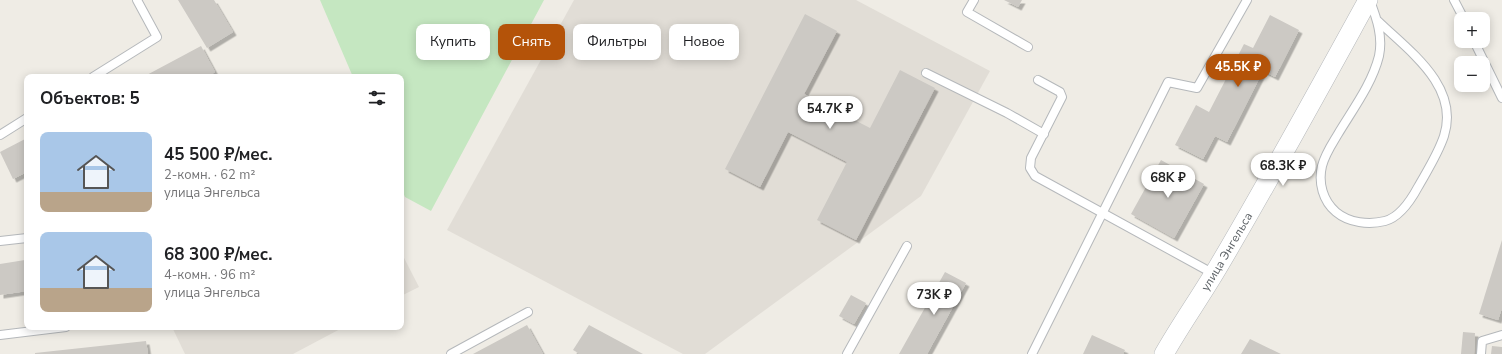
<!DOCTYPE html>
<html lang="ru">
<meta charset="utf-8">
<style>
body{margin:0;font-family:"Nunito Sans",sans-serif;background:#f6f6f6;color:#202124;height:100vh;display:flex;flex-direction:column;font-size:15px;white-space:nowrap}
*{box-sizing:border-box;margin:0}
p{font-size:13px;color:#757577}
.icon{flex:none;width:22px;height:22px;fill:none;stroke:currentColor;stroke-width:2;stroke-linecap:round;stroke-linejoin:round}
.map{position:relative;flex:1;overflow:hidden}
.details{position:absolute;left:24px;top:74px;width:380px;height:256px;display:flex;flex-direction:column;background:#fff;border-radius:8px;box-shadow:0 2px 10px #0003}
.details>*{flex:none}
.top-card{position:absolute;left:416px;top:24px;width:380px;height:36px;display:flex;gap:8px}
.fabs{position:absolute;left:1454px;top:12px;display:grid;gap:8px}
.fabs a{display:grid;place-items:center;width:36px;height:36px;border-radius:8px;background:#fff;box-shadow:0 2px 10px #0003;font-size:20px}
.price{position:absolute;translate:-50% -34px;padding:0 9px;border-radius:14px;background:#fff;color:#222;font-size:13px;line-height:26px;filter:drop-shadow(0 1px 2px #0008)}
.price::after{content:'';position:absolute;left:50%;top:24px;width:12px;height:9px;margin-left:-6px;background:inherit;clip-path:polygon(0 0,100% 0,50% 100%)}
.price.selected{background:#b45309;color:#fff}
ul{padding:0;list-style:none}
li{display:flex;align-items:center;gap:12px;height:100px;padding:0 16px}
li span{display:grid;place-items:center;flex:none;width:112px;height:80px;border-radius:8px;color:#555}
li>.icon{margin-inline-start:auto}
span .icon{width:48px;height:48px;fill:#fffc;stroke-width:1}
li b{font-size:17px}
h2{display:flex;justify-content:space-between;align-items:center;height:48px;padding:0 16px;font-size:17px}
.pill{padding:0 14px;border-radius:8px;background:#fff;box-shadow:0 2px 10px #0003;font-size:14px;line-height:36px}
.pill.selected{background:#b45309;color:#fff}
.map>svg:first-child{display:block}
</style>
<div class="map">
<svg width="1502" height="354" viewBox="0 0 1502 354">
<defs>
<filter id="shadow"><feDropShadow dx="3.5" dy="3.5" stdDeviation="0" flood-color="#0004"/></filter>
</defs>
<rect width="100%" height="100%" fill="#efece5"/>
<g fill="#e1ddd6">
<polygon points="574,0 856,0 990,71 921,196 705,354 683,354 447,230"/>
<polygon points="401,252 419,287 401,296"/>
<polygon points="172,327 344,327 293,354 185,354"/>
</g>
<polygon fill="#c5e7c1" points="320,0 544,0 431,211 405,197 401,188 401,77 353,77"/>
<g fill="#ccc9c4" filter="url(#shadow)">
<polygon points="178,0 214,0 233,32 207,48"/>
<polygon points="1004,0 1022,0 1018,7"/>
<polygon points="805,14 837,31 804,94 870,128 900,70 935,88 856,240 817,220 847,162 788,132 760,187 725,169"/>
<polygon points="1270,15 1299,30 1275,77 1263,71 1227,142 1215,136 1203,159 1175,145 1196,105 1209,112 1244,44 1253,48"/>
<polygon points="201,46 215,72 207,77 143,77"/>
<polygon points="27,138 27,172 13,179 0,152"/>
<polygon points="1161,160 1204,184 1174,238 1131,214"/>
<polygon points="1502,240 1502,308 1498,320 1479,314"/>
<polygon points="25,260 27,291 0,295 0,264"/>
<polygon points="945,272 966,283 927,354 899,354"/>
<polygon points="851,295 866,303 854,324 839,316"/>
<polygon points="527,325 543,354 473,354"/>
<polygon points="589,325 643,354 580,354 573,350"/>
<polygon points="1463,332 1475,333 1474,354 1461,354"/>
<polygon points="1092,335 1125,350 1123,354 1083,354"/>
<polygon points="1250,339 1281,354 1241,354"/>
<polygon points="146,341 148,354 35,354 35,353"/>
<polygon points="1492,346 1502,347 1502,354 1491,354"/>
</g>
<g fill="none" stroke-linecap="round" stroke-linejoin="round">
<defs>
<g id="service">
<polyline points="974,0 967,12 1028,47"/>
<polyline points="1454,0 1464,19"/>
<path d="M1370,1C1377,19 1383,37 1379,56C1372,84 1353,109 1338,134C1332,144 1325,154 1322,166C1318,183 1323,201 1336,212C1349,223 1369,225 1385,221C1400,217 1411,200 1418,187C1427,171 1438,154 1444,136C1460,86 1409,51 1378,21"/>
<polyline points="1474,41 1502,98"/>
<polyline points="926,73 1007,113 1044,134"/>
<polyline points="93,77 157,37 137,0"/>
<polyline points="1038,80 1060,92 1062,97 1031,158 1030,168 1035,176 1214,274"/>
<polyline points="0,135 27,118"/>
<polyline points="0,241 27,238"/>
<polyline points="0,335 66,327"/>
<polyline points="451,354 528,312"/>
<polyline points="847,354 907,246"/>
<polyline points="1032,354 1168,82 1197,88 1247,0"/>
<polyline points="1481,354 1482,341 1502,335"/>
</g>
<g id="tertiary">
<path id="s1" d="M1164,354C1181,324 1201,296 1218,267C1270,179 1319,89 1368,0"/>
</g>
</defs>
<use href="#service" stroke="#b5b8bb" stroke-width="10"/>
<use href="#tertiary" stroke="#b5b8bb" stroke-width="20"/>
<use href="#service" stroke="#fff" stroke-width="8"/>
<use href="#tertiary" stroke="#fff" stroke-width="19"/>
</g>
<g text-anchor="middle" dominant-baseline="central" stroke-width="4" stroke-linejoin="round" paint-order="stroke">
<g font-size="12" fill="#5c6165" stroke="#fff">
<text stroke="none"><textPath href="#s1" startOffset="120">улица Энгельса</textPath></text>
</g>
</g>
</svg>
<div class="fabs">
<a>+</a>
<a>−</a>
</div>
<b class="price selected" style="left:1238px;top:88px">45.5K ₽</b>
<b class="price" style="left:830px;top:130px">54.7K ₽</b>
<b class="price" style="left:1283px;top:187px">68.3K ₽</b>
<b class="price" style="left:1168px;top:199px">68K ₽</b>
<b class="price" style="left:934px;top:316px">73K ₽</b>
<div class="top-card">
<a class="pill">Купить</a>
<a class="pill selected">Снять</a>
<a class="pill">Фильтры</a>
<a class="pill">Новое</a>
</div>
<section class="details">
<h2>Объектов: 5<svg class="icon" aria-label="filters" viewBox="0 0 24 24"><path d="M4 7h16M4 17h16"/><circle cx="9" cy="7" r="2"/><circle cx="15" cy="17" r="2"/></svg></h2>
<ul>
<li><span style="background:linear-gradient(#a9c7e8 75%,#b9a48a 0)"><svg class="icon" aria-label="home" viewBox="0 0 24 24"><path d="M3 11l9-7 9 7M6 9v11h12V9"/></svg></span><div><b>45 500 ₽/мес.</b><p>2-комн. · 62 m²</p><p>улица Энгельса</p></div></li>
<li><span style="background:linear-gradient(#a9c7e8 70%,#b9a48a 0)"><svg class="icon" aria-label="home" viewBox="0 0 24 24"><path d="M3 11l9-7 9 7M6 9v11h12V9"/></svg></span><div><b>68 300 ₽/мес.</b><p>4-комн. · 96 m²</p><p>улица Энгельса</p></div></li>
</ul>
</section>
</div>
